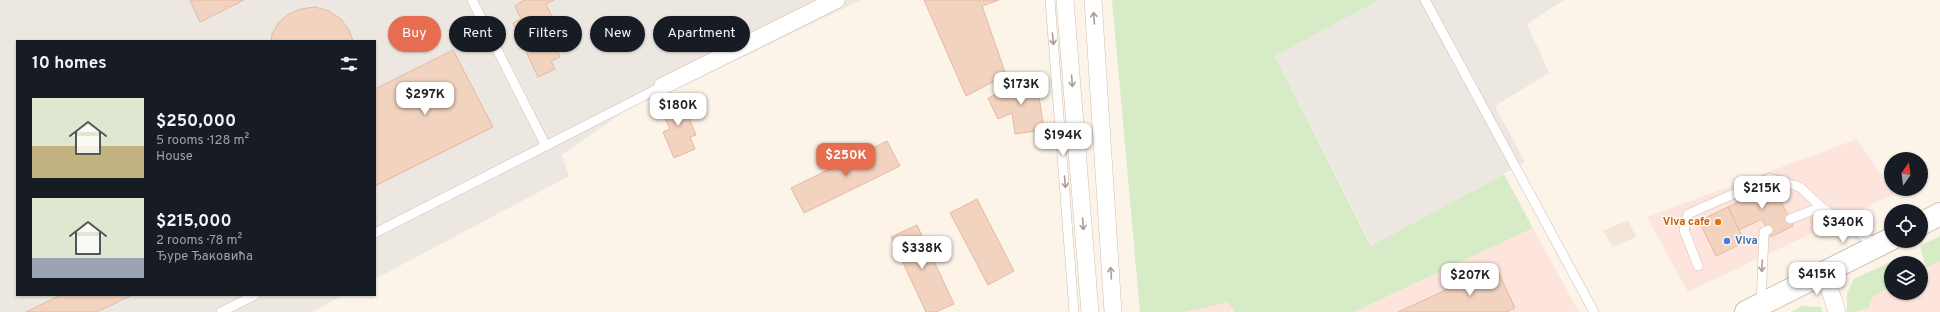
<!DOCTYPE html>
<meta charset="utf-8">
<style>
body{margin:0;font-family:Overpass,sans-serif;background:#242831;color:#f1f3f6;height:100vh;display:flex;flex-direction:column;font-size:15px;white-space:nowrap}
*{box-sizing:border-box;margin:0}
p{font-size:13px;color:#9ea1a6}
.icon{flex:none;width:22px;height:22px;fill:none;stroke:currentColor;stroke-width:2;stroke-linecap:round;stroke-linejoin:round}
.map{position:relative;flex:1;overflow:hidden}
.panel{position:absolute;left:16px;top:40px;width:360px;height:256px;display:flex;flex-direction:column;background:#171b24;border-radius:0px;box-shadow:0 1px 3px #0004}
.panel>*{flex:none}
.guide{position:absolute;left:388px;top:16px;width:380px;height:36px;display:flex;gap:8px}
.needle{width:26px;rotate:14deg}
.buttons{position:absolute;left:1884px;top:152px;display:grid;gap:8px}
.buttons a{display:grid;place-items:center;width:44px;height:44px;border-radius:50%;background:#171b24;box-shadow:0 1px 3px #0004;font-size:20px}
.price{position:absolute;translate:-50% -34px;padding:0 9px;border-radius:8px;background:#fff;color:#222;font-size:13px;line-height:26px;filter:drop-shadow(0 1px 2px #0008)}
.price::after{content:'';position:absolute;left:50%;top:24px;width:12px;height:9px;margin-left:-6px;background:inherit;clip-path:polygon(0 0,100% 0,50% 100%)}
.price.current{background:#e66d4f;color:#fff}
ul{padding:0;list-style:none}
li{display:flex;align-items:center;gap:12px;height:100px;padding:0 16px}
li span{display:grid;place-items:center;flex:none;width:112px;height:80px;border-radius:0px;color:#555}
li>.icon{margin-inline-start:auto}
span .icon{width:48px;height:48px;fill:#fffc;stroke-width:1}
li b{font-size:17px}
h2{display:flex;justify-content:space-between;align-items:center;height:48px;padding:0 16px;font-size:17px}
.pill{padding:0 14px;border-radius:18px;background:#171b24;box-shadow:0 1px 3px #0004;font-size:14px;line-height:36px}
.pill.current{background:#e66d4f;color:#fff}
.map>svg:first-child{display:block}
</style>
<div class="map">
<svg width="1940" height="312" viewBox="0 0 1940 312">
<rect width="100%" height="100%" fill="#fcf4e9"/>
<polygon fill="#f4e6d7" points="1628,220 1636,237 1613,247 1603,231"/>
<g fill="#fde5dd">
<polygon points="1857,139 1894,194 1688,292 1647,217"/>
<polygon points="1533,228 1579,312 1354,312"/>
<polygon points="1940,261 1940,312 1855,312 1869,308 1872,297 1891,287 1891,293 1921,293 1921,271"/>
<polygon points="1228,302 1233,312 1185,312"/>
</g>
<g fill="#ede7e2">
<polygon points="0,0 861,0 696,80 632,106 562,155 569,176 375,279 375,41 17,41 17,295 344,295 312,312 0,312"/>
<polygon points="1379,0 1564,0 1527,24 1549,73 1495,106 1525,162 1372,246 1275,56"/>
</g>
<g fill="#d6ebc6">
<polygon points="1112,0 1379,0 1275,56 1371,246 1504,174 1533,228 1354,312 1234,312 1228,302 1185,312 1140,312"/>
<polygon points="1940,236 1940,261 1926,268 1920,246"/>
<polygon points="1903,256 1906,263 1891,263 1891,287 1872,297 1869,308 1855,312 1847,312 1847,294 1854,279"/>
<polygon points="1803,306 1821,307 1823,312 1791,312"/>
</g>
<g fill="#f2d3c0" stroke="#e5b9a0">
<polygon points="190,0 244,0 200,22"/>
<polygon points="524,0 554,0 546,4 557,27 548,32 560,57 551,61 555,69 538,77 513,23 521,19 515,6"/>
<polygon points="924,0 999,0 982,6 1006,75 966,96"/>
<polygon points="315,7 329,11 341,19 349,30 353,41 271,41 272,34 279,22 289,14 301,9"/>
<polygon points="453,50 493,127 375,186 375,89"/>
<polygon points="1036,76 1044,130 1015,134 1012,113 998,119 988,98"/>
<polygon points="680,95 696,135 690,137 695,149 674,158 663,132 670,129 659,104"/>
<polygon points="887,141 900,166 804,213 791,188"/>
<polygon points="1770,179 1793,226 1771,237 1762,219 1739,230 1728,207 1751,196 1748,190"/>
<polygon points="977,199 1014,271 988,285 950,213"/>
<polygon points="1728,207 1745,242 1716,256 1699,221"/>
<polygon points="917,225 954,304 936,312 926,312 891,237"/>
<polygon points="1496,267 1515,308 1506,312 1398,312"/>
<polygon points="61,295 132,295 97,312 26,312"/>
</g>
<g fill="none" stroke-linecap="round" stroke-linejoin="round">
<defs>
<g id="service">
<polyline points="472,0 546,146"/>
<polyline points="1050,0 1074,312"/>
<polyline points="1425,0 1594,312"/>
<polyline points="1790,219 1821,207"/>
<polyline points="375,233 663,86"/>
<polyline points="1698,266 1684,230 1688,214 1770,178 1800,187 1821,207 1876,245"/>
<polyline points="1761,304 1764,232 1768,230"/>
<polyline points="221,312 255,295"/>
</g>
<g id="minor">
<polyline points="1065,0 1090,312"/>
<polyline points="1093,0 1113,312"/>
<polyline points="663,86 836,0"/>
<polyline points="1824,272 1837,312"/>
</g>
<g id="tertiary">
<polyline points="1921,224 1940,214"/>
<polyline points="1746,312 1891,239"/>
</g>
</defs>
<use href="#service" stroke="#d1beb0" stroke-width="10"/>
<use href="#minor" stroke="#d1beb0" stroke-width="18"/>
<use href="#tertiary" stroke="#d1beb0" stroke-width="24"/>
<use href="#service" stroke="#fff" stroke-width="9"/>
<use href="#minor" stroke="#fff" stroke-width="17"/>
<use href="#tertiary" stroke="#fff" stroke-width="22"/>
</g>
<defs><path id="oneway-shaft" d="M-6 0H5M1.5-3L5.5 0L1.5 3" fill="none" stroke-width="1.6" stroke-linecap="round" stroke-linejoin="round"/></defs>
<g stroke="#ad9c94">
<use href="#oneway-shaft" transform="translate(1094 18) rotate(-94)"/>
<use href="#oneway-shaft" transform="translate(1053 39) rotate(85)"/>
<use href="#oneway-shaft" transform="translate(1072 81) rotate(86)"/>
<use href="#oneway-shaft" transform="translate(1065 182) rotate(85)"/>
<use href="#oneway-shaft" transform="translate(1083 224) rotate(86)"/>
<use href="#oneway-shaft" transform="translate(1762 266) rotate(92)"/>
<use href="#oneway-shaft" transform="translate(1111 273) rotate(-94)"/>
</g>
<circle fill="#e8710a" stroke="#fff8ef" stroke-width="1.5" cx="1718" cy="222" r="4"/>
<circle fill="#3f7fe0" stroke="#fff8ef" stroke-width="1.5" cx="1727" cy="241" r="4"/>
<g text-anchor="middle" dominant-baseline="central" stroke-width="3" stroke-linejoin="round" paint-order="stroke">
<g font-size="11" font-weight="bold" fill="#c56008" stroke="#fff8ef" text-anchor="end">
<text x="1710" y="222">Viva cafe</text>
</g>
<g font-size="11" font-weight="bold" fill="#366cbe" stroke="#fff8ef" text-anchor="start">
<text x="1735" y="241">Viva</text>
</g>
</g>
</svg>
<div class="buttons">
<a><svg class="needle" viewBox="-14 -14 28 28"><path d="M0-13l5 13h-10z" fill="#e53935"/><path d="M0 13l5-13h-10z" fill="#9ea1a6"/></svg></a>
<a><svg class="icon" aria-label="locate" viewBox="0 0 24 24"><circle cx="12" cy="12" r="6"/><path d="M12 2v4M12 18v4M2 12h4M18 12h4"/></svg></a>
<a><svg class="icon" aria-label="layers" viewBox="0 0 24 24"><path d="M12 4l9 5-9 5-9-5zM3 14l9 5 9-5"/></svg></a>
</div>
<b class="price" style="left:1021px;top:106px">$173K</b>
<b class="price" style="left:425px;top:116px">$297K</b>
<b class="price" style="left:678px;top:127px">$180K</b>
<b class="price" style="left:1063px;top:157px">$194K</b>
<b class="price current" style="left:846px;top:177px">$250K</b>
<b class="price" style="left:1762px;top:210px">$215K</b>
<b class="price" style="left:1843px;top:244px">$340K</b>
<b class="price" style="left:922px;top:270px">$338K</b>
<b class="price" style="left:1817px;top:296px">$415K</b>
<b class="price" style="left:1470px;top:297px">$207K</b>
<div class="guide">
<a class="pill current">Buy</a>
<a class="pill">Rent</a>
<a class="pill">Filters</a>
<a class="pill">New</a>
<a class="pill">Apartment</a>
</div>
<section class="panel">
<h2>10 homes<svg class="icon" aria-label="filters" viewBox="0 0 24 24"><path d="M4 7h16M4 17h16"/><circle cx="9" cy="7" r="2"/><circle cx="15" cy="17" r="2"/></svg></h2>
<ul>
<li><span style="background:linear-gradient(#dfe7d0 60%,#c2b280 0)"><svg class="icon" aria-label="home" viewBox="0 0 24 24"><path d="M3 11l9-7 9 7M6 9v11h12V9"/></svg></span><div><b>$250,000</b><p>5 rooms · 128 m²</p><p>House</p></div></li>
<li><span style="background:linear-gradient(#dfe7d0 75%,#9aa5b1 0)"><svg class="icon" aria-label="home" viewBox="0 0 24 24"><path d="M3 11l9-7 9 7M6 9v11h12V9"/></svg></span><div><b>$215,000</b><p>2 rooms · 78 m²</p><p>Ђуре Ђаковића</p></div></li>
</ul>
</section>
</div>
